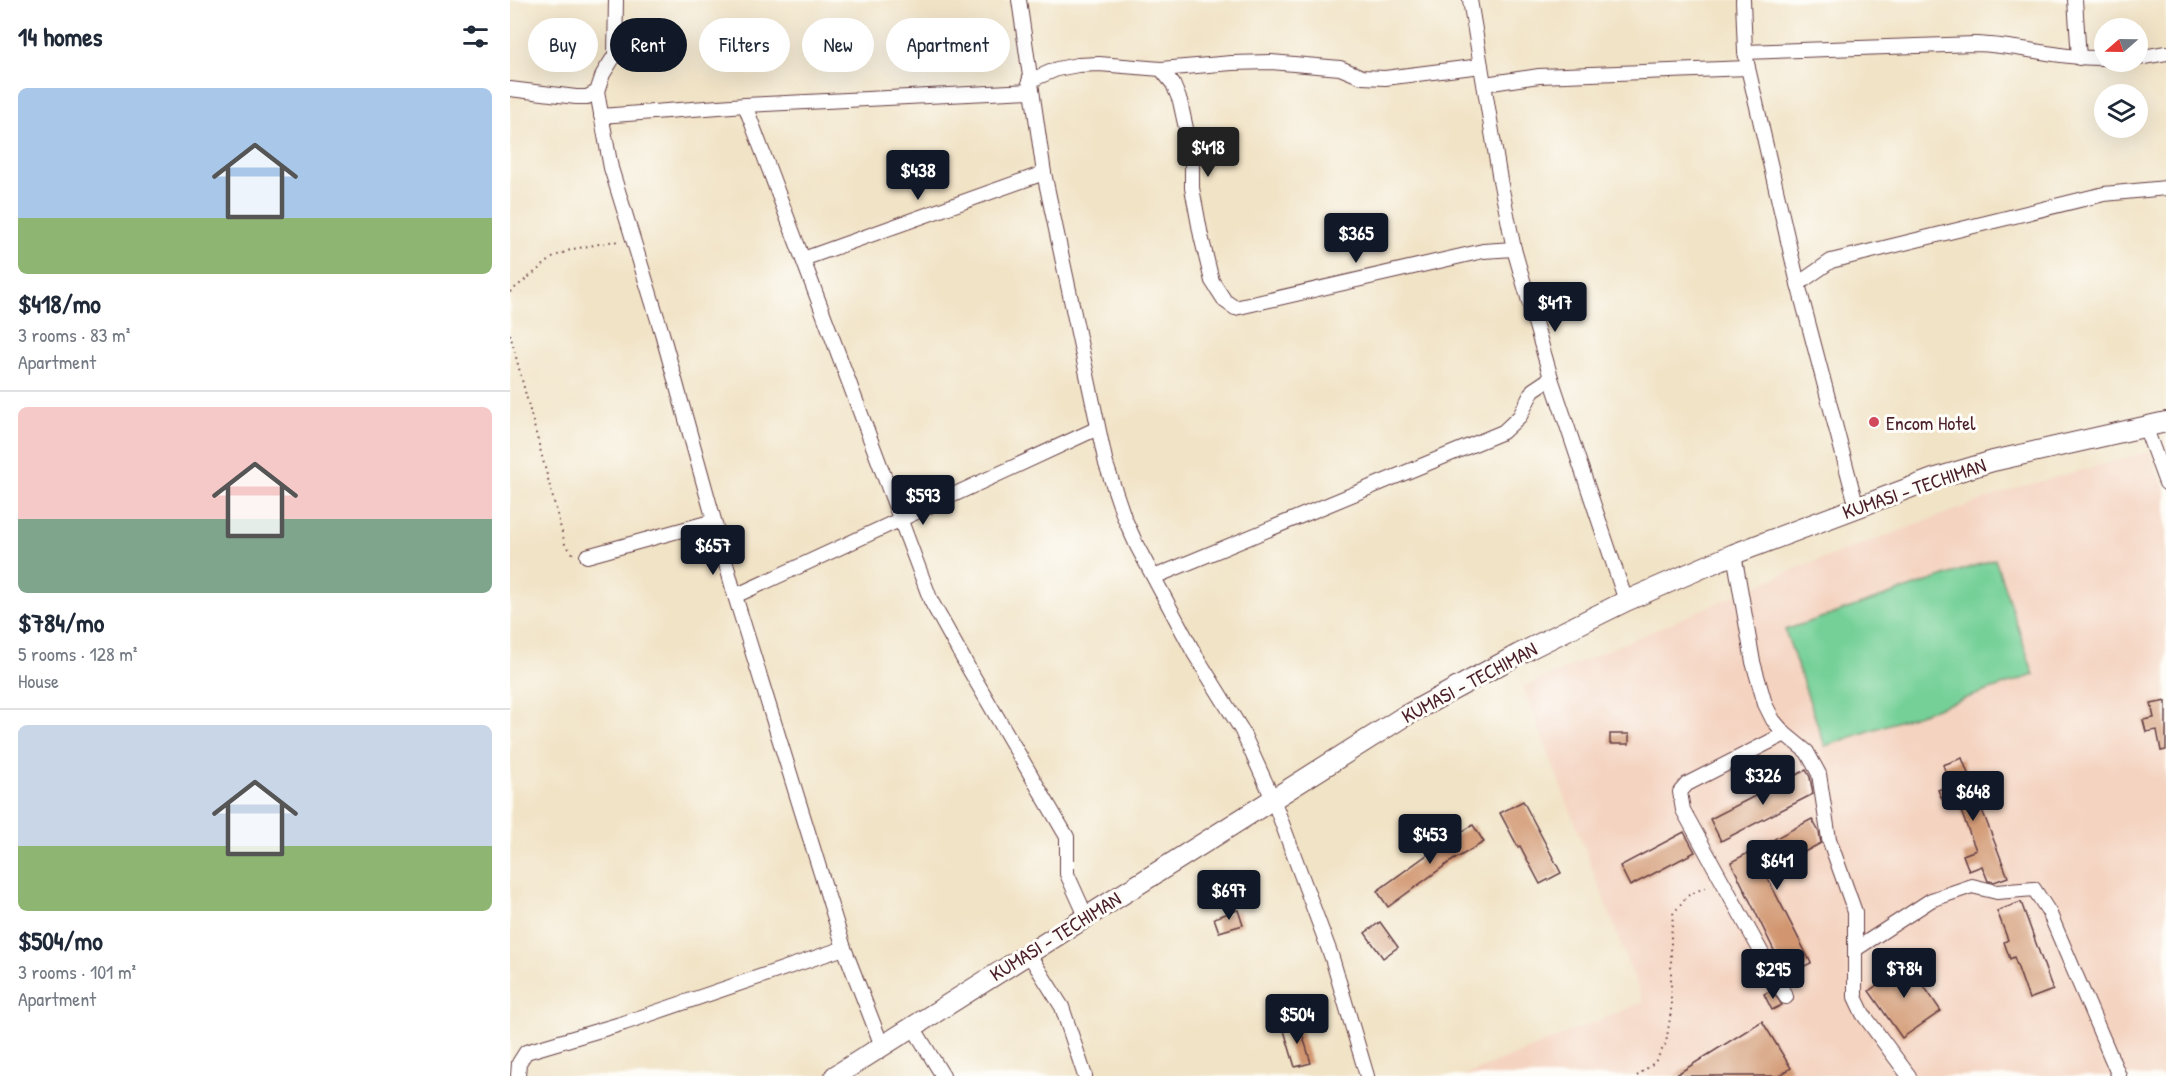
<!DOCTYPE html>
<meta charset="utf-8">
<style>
body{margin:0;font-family:"Patrick Hand",sans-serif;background:#f6f6f7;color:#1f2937;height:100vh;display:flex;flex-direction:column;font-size:22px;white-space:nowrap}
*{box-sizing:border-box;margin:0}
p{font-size:20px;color:#747a83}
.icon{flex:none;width:33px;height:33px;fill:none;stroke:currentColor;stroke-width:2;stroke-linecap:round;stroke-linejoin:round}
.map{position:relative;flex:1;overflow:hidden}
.side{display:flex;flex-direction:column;background:#fff;width:510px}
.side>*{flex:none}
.banner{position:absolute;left:18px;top:18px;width:570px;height:54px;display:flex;gap:12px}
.needle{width:39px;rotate:250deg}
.controls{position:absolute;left:1584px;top:18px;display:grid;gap:12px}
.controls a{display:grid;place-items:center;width:54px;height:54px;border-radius:50%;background:#fff;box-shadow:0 6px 24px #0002;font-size:30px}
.price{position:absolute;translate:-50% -51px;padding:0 14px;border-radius:6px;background:#111827;color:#fff;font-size:20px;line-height:39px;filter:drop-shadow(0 2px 3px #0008)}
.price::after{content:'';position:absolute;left:50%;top:36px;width:18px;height:14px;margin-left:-9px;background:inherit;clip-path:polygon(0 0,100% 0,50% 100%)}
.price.on{background:#222;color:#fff}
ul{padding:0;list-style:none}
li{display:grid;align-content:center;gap:12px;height:318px;padding:0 18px}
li+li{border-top:2px solid #e0e1e3}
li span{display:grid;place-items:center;height:186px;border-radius:9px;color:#555}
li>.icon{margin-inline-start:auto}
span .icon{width:108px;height:108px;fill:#fffc;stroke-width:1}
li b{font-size:26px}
h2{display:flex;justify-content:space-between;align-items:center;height:72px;padding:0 18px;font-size:26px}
.pill{padding:0 21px;border-radius:27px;background:#fff;box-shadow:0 6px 24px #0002;font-size:21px;line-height:54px}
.pill.on{background:#111827;color:#fff}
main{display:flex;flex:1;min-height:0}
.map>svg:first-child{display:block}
</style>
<main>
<section class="side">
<h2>14 homes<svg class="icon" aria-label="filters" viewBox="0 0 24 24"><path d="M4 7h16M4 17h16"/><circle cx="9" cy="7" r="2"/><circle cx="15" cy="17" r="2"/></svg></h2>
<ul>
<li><span style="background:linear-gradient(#a9c7e8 70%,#8fb573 0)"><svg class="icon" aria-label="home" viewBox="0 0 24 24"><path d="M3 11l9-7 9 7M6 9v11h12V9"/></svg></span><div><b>$418/mo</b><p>3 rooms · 83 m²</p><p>Apartment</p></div></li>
<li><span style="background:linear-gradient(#f6c9c9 60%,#7fa58c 0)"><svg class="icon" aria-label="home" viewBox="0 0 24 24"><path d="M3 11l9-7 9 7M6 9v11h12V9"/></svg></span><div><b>$784/mo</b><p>5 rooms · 128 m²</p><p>House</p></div></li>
<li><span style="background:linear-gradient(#c9d6e8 65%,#8fb573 0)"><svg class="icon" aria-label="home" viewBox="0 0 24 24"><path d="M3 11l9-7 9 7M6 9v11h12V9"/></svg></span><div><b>$504/mo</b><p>3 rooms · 101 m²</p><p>Apartment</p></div></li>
</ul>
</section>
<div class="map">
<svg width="1656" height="1076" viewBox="0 0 1656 1076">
<rect width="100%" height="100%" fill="#fdfcf7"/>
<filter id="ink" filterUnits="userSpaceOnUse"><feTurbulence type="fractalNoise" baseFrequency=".0167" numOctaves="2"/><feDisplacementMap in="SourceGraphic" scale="12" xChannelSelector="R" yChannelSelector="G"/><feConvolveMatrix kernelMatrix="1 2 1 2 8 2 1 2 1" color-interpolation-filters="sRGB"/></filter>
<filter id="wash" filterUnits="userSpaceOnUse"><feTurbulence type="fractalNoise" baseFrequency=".008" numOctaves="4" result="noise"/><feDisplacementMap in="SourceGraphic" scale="24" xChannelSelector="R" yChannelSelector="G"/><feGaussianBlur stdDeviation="1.35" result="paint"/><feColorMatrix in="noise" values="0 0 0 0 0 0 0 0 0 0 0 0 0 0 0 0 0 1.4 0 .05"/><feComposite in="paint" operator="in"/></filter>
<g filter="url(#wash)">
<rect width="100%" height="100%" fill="#f1e3c6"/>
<polygon fill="#f4d3c0" points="1639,452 1656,492 1656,1076 954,1076 1133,1002 1013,687 1290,567 1506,488"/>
<polygon fill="#75d097" stroke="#607861" stroke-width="1.5" points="1485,559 1524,675 1315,746 1275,630"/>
<g id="blocks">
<g fill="#d19670">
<polygon points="1656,701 1656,750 1651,751 1647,730 1636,732 1633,720 1644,718 1641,704"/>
<rect x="1100" y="734" width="19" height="10"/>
<polygon points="1452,758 1498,877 1484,882 1478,881 1472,866 1459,871 1453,855 1466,850 1447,801 1435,806 1428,790 1441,785 1433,765"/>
<polygon points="1296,770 1300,777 1303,794 1211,841 1200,819"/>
<polygon points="1013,801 1051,873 1030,884 1010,846 1008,847 990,813"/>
<polygon points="1302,819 1309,832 1311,843 1255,873 1301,963 1276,975 1221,862"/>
<polygon points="963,825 974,842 940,862 878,907 867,891 935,842"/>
<polygon points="1174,832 1185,852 1120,886 1110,866"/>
<polygon points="1511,902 1543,990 1519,999 1504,957 1500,959 1494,942 1498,940 1487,911"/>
<polygon points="728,910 733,925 709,932 704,918"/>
<polygon points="870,922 888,947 873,958 855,933"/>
<polygon points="1385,962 1390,970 1399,964 1431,1011 1392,1038 1359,991 1371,982 1366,975"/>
<polygon points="1262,990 1272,1005 1262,1010 1254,994"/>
<polygon points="1252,1021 1281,1068 1269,1076 1164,1076"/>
<polygon points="789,1023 801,1063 785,1067 773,1027"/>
</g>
</g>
</g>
<g filter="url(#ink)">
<use href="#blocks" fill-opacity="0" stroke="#633c42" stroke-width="1.5"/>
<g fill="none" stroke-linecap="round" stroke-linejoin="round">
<defs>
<g id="minor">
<polyline points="509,0 534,173 596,464 614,517 627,546 684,653 731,729 763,799 822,958 857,1076"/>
<polyline points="960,0 990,180 1004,249 1041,378 1116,601"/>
<polyline points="1233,0 1235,52 1238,68 1288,284 1347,508"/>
<polyline points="1565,0 1569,58"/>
<path d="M1235,52L1465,44C1509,45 1551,59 1594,58"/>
<polyline points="1628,58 1656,53"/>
<polyline points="651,69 663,84 670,101 682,156 682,188 691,236 702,281 715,301 725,308 973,251 1004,249"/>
<polyline points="519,81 547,69 568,65 589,64 651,69 722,63 761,62 830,68 852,77 875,78 971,66"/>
<polyline points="975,84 1029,76 1238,68"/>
<polyline points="0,89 66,97 77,97 87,92 93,74 105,55 106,0"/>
<polyline points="87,92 101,168 152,333 225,596 334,948 372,1046"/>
<polyline points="235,105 421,601 459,669 557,837 557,874 576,916"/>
<polyline points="91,116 235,105 521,91"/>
<polyline points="293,259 534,173"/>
<polyline points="1288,284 1321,261 1594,194 1656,188"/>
<polyline points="1635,426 1656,483"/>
<polyline points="1224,554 1243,662 1255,704 1263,720 1275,734 1297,752 1309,774 1319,839 1345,912 1345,997 1353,1014 1399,1076"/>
<polyline points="77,556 204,521"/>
<polyline points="644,577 993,432 1010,416 1023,390 1041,378"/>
<polyline points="225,596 588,428"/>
<polyline points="1275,734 1177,784 1170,792 1173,810 1276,997"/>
<polyline points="1346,949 1421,900 1462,886 1487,892 1524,889 1539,912 1609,1076"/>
<polyline points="518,953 552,1007 575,1076"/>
<polyline points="403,1027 433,1076"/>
<polyline points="8,1076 9,1063 16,1052 114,1023 334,948"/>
</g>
<polyline id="highway" points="325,1076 893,717 1009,654 1116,601 1224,554 1423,479 1483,461 1656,422"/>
</defs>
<use href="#minor" stroke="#633c42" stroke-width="16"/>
<use href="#highway" stroke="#633c42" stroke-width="22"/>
<g stroke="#633c42" stroke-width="2" stroke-dasharray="1.5 4.5" stroke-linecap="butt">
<polyline points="0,292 45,256 63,249 105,241 110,244"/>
<polyline points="0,334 55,544 64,555"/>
<polyline points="1127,1076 1145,1062 1156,1043 1161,1012 1161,938 1163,914 1177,896 1198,886"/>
</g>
<use href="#minor" stroke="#fff" stroke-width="14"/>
<use href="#highway" stroke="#fff" stroke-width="20"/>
</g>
</g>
<circle fill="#d1495b" stroke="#fdfcf7" stroke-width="2" cx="1364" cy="422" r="6"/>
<g text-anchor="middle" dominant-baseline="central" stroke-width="6" stroke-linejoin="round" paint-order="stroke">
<g font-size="20" fill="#4a1f2b" stroke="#fdfcf7" text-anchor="start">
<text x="1376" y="422">Encom Hotel</text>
</g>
<g font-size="20" fill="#4a1f2b" stroke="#fdfcf7">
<text transform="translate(1404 488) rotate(-19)">KUMASI - TECHIMAN</text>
<text transform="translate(959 682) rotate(-28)">KUMASI - TECHIMAN</text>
<text transform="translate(545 936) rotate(-32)">KUMASI - TECHIMAN</text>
</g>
</g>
</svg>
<div class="controls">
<a><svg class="needle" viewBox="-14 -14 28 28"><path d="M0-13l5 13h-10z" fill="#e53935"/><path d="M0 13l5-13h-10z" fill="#747a83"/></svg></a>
<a><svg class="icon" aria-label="layers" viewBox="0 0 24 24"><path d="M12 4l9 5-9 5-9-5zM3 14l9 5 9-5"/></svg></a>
</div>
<b class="price on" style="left:698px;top:178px">$418</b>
<b class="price" style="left:408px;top:201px">$438</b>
<b class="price" style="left:846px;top:264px">$365</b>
<b class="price" style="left:1045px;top:333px">$417</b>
<b class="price" style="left:413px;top:526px">$593</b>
<b class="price" style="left:203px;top:576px">$657</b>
<b class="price" style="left:1253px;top:806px">$326</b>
<b class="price" style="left:1463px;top:822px">$648</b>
<b class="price" style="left:920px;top:865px">$453</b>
<b class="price" style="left:1267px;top:891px">$641</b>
<b class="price" style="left:719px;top:921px">$697</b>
<b class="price" style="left:1394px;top:999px">$784</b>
<b class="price" style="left:1263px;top:1000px">$295</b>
<b class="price" style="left:787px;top:1045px">$504</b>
<div class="banner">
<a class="pill">Buy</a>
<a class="pill on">Rent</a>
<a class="pill">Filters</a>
<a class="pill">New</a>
<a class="pill">Apartment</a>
</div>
</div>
</main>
